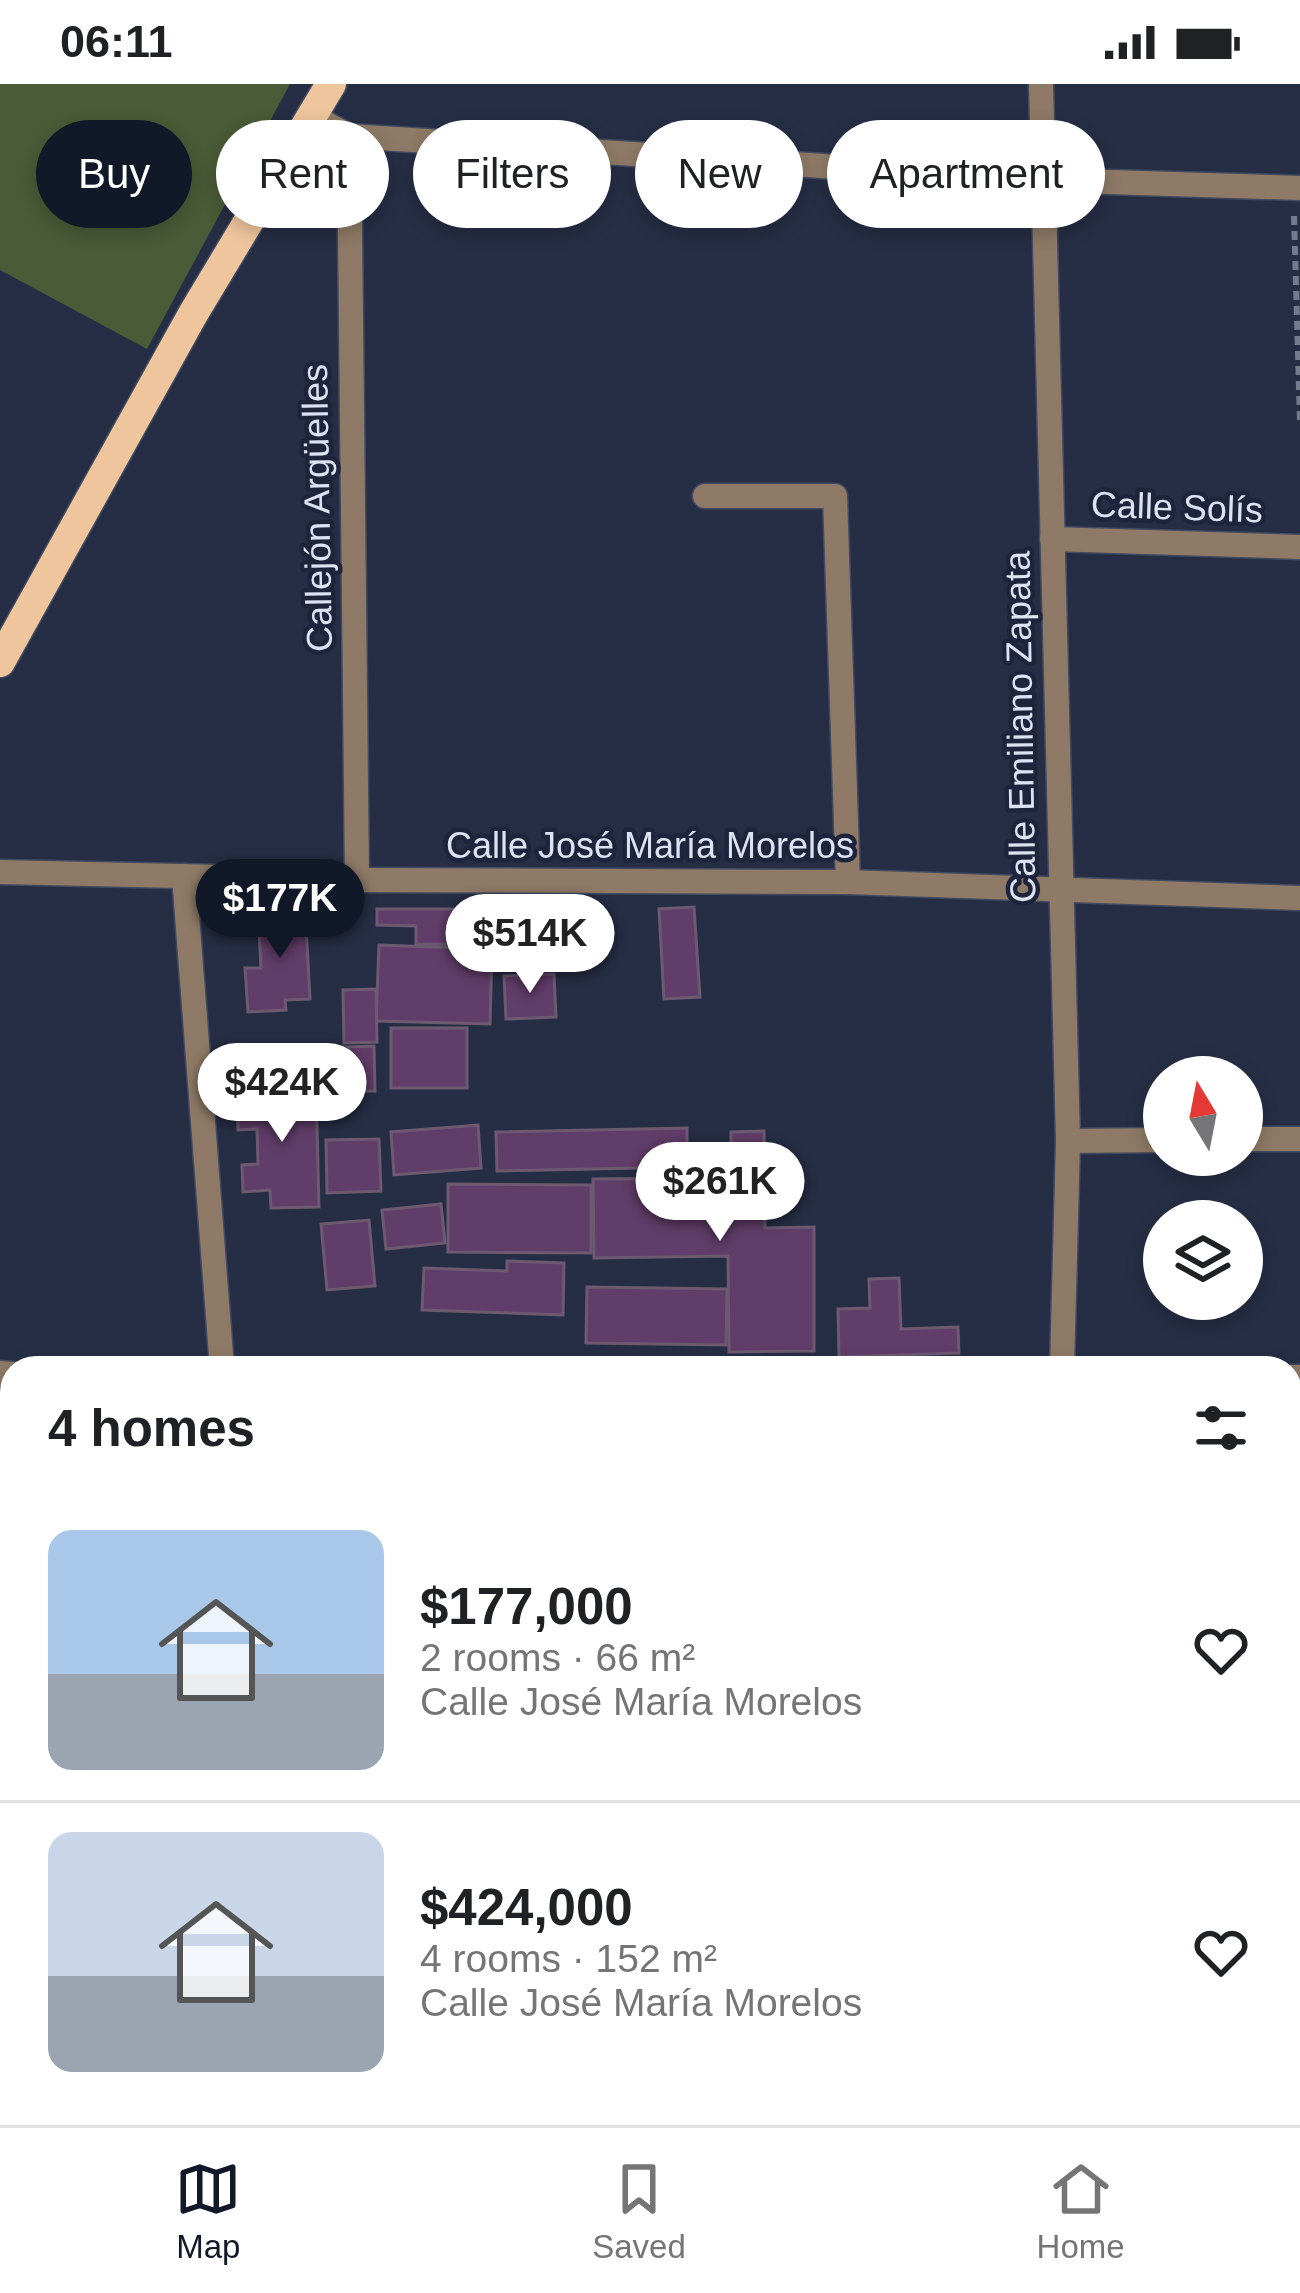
<!DOCTYPE html>
<meta charset="utf-8">
<style>
body{margin:0;font-family:Arial,sans-serif;background:#f6f6f6;color:#202124;height:100vh;display:flex;flex-direction:column;font-size:45px;white-space:nowrap}
*{box-sizing:border-box;margin:0}
p{font-size:39px;color:#757577}
.icon{flex:none;width:66px;height:66px;fill:none;stroke:currentColor;stroke-width:2;stroke-linecap:round;stroke-linejoin:round}
.map{position:relative;flex:1;overflow:hidden}
.sheet{position:absolute;left:0px;top:1272px;width:1302px;height:771px;display:flex;flex-direction:column;background:#fff;border-radius:36px 36px 0 0;box-shadow:0 6px 18px #0003}
.sheet>*{flex:none}
.guide{position:absolute;left:36px;top:36px;width:1230px;height:108px;display:flex;gap:24px}
.needle{width:78px;rotate:350deg}
.controls{position:absolute;left:1143px;top:972px;display:grid;gap:24px}
.controls a{display:grid;place-items:center;width:120px;height:120px;border-radius:50%;background:#fff;box-shadow:0 6px 18px #0003;font-size:60px}
.price{position:absolute;translate:-50% -102px;padding:0 27px;border-radius:42px;background:#fff;color:#222;font-size:39px;line-height:78px;filter:drop-shadow(0 3px 6px #0008)}
.price::after{content:'';position:absolute;left:50%;top:72px;width:36px;height:27px;margin-left:-18px;background:inherit;clip-path:polygon(0 0,100% 0,50% 100%)}
.price.active{background:#111827;color:#fff}
ul{padding:0;list-style:none}
li{display:flex;align-items:center;gap:36px;height:300px;padding:0 48px}
li+li{border-top:3px solid #e0e0e0}
li span{display:grid;place-items:center;flex:none;width:336px;height:240px;border-radius:24px;color:#555}
li>.icon{margin-inline-start:auto}
span .icon{width:144px;height:144px;fill:#fffc;stroke-width:1}
li b{font-size:51px}
h2{display:flex;justify-content:space-between;align-items:center;height:144px;padding:0 48px;font-size:51px}
.pill{padding:0 42px;border-radius:54px;background:#fff;box-shadow:0 6px 18px #0003;font-size:42px;line-height:108px}
.pill.active{background:#111827;color:#fff}
.status{display:flex;justify-content:space-between;align-items:center;height:84px;padding:0 60px;background:#fff;direction:ltr}
.status svg{height:33px;fill:currentColor}
.dock{display:flex;justify-content:space-around;align-items:center;height:168px;border-top:3px solid #e0e0e0;background:#fff;font-size:33px;color:#757577}
.dock a{display:grid;justify-items:center;gap:6px}
.dock .active{color:#111827}
.map>svg:first-child{display:block}
</style>
<div class="status"><b>06:11</b><svg viewBox="0 0 49 12"><path d="M0 12V9h3v3zM5 12V6h3v6zM10 12V3h3v9zM15 12V0h3v12zM26 1h20v11H26zM47 4h2v5h-2z"/></svg></div>
<div class="map">
<svg width="1300" height="2041" viewBox="0 0 1300 2041">
<rect width="100%" height="100%" fill="#262e45"/>
<polygon fill="#4a5b37" points="0,0 290,0 147,265 0,186"/>
<g fill="#613d69" stroke="#6d5a72" stroke-width="3">
<polygon points="694,823 700,913 664,915 659,825"/>
<polygon points="305,824 310,915 285,916 286,926 248,928 245,884 261,884 258,826"/>
<polygon points="377,825 487,825 486,861 416,860 416,842 377,841"/>
<polygon points="555,835 558,877 505,881 502,838"/>
<polygon points="379,861 492,865 490,940 376,937"/>
<polygon points="554,890 556,933 506,935 504,892"/>
<polygon points="376,905 377,958 344,959 343,906"/>
<rect x="391" y="944" width="76" height="60"/>
<polygon points="374,962 375,1007 321,1008 320,964"/>
<polygon points="316,1005 319,1123 271,1124 270,1106 243,1108 242,1081 258,1080 257,1045 238,1046 237,1007"/>
<polygon points="478,1041 481,1084 394,1091 391,1048"/>
<polygon points="687,1044 687,1083 497,1087 496,1048"/>
<polygon points="764,1047 765,1144 814,1143 814,1267 729,1268 728,1172 594,1174 593,1095 731,1094 731,1048"/>
<polygon points="379,1055 381,1107 327,1109 326,1056"/>
<polygon points="448,1100 591,1101 591,1169 448,1168"/>
<polygon points="441,1120 445,1159 386,1165 382,1126"/>
<polygon points="369,1136 375,1202 327,1206 321,1140"/>
<polygon points="507,1177 564,1179 563,1231 422,1226 424,1184 507,1187"/>
<polygon points="899,1194 901,1245 958,1243 959,1269 839,1273 838,1225 870,1224 869,1195"/>
<polygon points="587,1203 727,1205 726,1261 586,1259"/>
</g>
<g fill="none" stroke-linecap="round" stroke-linejoin="round">
<defs>
<g id="street">
<polyline points="1041,0 1068,1057 1062,1284"/>
<polyline points="312,32 349,52 1044,96 1300,104"/>
<polyline points="349,52 357,796"/>
<polyline points="705,412 835,412 848,798"/>
<polyline points="1052,455 1300,463"/>
<polyline points="0,788 357,796 848,798 1300,814"/>
<polyline points="184,792 222,1284"/>
<polyline points="1242,1055 1300,1055"/>
<polyline points="1068,1057 1164,1056"/>
<polyline points="0,1289 12,1290"/>
<polyline points="1290,1293 1300,1293"/>
<polyline points="1290,1792 1300,1792"/>
<polyline points="0,1801 12,1800"/>
<polyline points="474,2031 474,2041"/>
<polyline points="1076,2031 1076,2041"/>
</g>
<polyline id="primary" points="0,578 193,230 331,0"/>
</defs>
<use href="#street" stroke="#434b61" stroke-width="27"/>
<use href="#primary" stroke="#434b61" stroke-width="33"/>
<polyline stroke="#757b8f" stroke-width="6" stroke-dasharray="9 6" stroke-linecap="butt" points="1294,132 1300,337"/>
<use href="#street" stroke="#8e7a66" stroke-width="24"/>
<use href="#primary" stroke="#eec59c" stroke-width="30"/>
</g>
<g text-anchor="middle" dominant-baseline="central" stroke-width="9" stroke-linejoin="round" paint-order="stroke">
<g font-size="36" fill="#dee3f3" stroke="#1d243b">
<text transform="translate(1177 423) rotate(2)">Calle Solís</text>
<text transform="translate(317 424) rotate(-91)">Callejón Argüelles</text>
<text transform="translate(1020 643) rotate(-91)">Calle Emiliano Zapata</text>
<text x="650" y="761">Calle José María Morelos</text>
</g>
</g>
</svg>
<div class="controls">
<a><svg class="needle" viewBox="-14 -14 28 28"><path d="M0-13l5 13h-10z" fill="#e53935"/><path d="M0 13l5-13h-10z" fill="#757577"/></svg></a>
<a><svg class="icon" aria-label="layers" viewBox="0 0 24 24"><path d="M12 4l9 5-9 5-9-5zM3 14l9 5 9-5"/></svg></a>
</div>
<b class="price active" style="left:280px;top:877px">$177K</b>
<b class="price" style="left:530px;top:912px">$514K</b>
<b class="price" style="left:282px;top:1061px">$424K</b>
<b class="price" style="left:720px;top:1160px">$261K</b>
<div class="guide">
<a class="pill active">Buy</a>
<a class="pill">Rent</a>
<a class="pill">Filters</a>
<a class="pill">New</a>
<a class="pill">Apartment</a>
</div>
<section class="sheet">
<h2>4 homes<svg class="icon" aria-label="filters" viewBox="0 0 24 24"><path d="M4 7h16M4 17h16"/><circle cx="9" cy="7" r="2"/><circle cx="15" cy="17" r="2"/></svg></h2>
<ul>
<li><span style="background:linear-gradient(#a9c7e8 60%,#9aa5b1 0)"><svg class="icon" aria-label="home" viewBox="0 0 24 24"><path d="M3 11l9-7 9 7M6 9v11h12V9"/></svg></span><div><b>$177,000</b><p>2 rooms · 66 m²</p><p>Calle José María Morelos</p></div><svg class="icon" aria-label="heart" viewBox="0 0 24 24"><path d="M12 20l-8-8c-3-5 5-10 8-4 3-6 11-1 8 4z"/></svg></li>
<li><span style="background:linear-gradient(#c9d6e8 60%,#9aa5b1 0)"><svg class="icon" aria-label="home" viewBox="0 0 24 24"><path d="M3 11l9-7 9 7M6 9v11h12V9"/></svg></span><div><b>$424,000</b><p>4 rooms · 152 m²</p><p>Calle José María Morelos</p></div><svg class="icon" aria-label="heart" viewBox="0 0 24 24"><path d="M12 20l-8-8c-3-5 5-10 8-4 3-6 11-1 8 4z"/></svg></li>
</ul>
</section>
</div>
<nav class="dock">
<a class="active"><svg class="icon" aria-label="map" viewBox="0 0 24 24"><path d="M3 6l6-2 6 2 6-2v14l-6 2-6-2-6 2zM9 4v14M15 6v14"/></svg>Map</a>
<a><svg class="icon" aria-label="saved" viewBox="0 0 24 24"><path d="M7 4h10v16l-5-4-5 4z"/></svg>Saved</a>
<a><svg class="icon" aria-label="home" viewBox="0 0 24 24"><path d="M3 11l9-7 9 7M6 9v11h12V9"/></svg>Home</a>
</nav>
